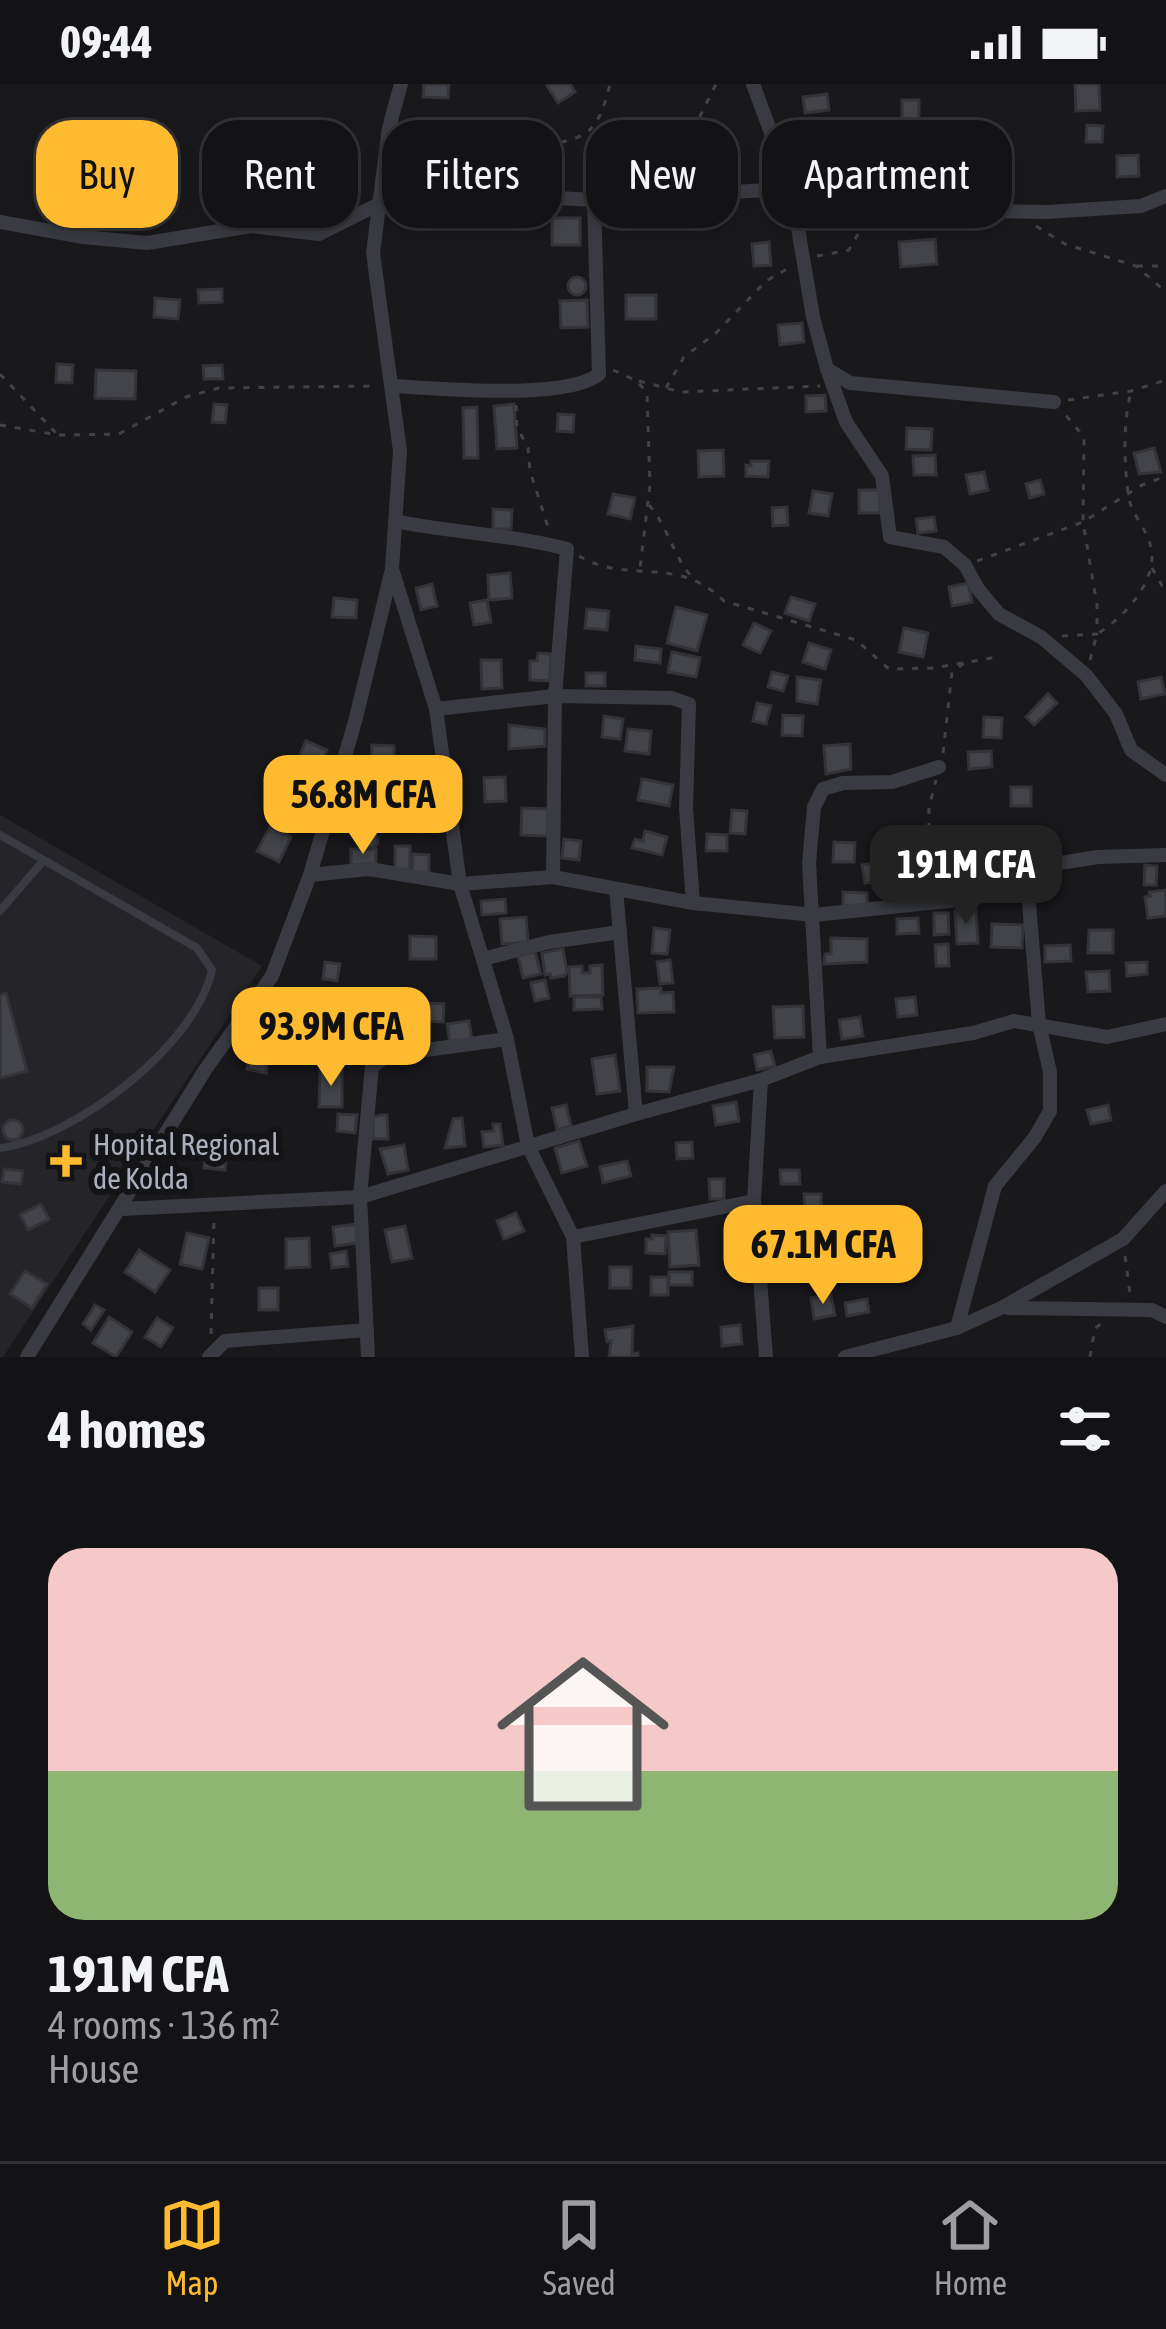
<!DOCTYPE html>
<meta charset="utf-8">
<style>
body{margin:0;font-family:"Asap Condensed",sans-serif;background:#1c1c1e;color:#f1f3f6;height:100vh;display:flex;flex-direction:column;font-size:45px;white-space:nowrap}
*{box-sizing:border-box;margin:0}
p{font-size:39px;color:#9d9ea0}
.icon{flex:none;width:66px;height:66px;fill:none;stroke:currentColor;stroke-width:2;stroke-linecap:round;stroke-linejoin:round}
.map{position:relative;height:1273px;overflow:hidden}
.panel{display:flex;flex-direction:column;background:#131315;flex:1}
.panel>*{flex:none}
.banner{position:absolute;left:36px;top:36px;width:1095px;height:108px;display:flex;gap:24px}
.price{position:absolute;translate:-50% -102px;padding:0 27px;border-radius:24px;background:#ffbb2f;color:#111;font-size:39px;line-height:78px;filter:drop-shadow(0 3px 6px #0008)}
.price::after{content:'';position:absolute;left:50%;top:72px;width:36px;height:27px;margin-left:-18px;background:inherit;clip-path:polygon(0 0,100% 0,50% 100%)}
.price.on{background:#222;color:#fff}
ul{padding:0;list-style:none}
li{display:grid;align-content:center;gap:24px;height:636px;padding:0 48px}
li+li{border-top:3px solid #323234}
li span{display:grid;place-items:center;height:372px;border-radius:36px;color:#555}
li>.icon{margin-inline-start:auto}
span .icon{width:216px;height:216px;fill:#fffc;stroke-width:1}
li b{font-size:51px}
h2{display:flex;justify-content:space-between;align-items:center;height:144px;padding:0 48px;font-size:51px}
.pill{padding:0 42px;border-radius:36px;background:#131315;box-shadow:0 6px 18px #0003,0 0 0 3px #323234;font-size:42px;line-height:108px}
.pill.on{background:#ffbb2f;color:#111}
.status{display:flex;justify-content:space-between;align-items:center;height:84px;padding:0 60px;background:#131315;direction:ltr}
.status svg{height:33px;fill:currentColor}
.dock{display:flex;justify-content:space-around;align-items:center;height:168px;border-top:3px solid #323234;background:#131315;font-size:33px;color:#9d9ea0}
.dock a{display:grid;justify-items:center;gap:6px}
.dock .on{color:#ffbb2f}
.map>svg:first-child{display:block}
</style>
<div class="status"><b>09:44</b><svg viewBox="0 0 49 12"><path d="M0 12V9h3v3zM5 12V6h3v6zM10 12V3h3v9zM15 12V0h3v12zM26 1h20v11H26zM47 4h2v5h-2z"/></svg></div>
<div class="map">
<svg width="1166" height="1273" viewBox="0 0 1166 1273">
<rect width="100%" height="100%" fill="#19191c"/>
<polygon fill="#252529" points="0,731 262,882 3,1273 0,1273"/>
<g fill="#434449" stroke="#333338" stroke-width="3">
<polygon points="424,0 449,0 448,14 423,13"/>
<polygon points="550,0 570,0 575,8 558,19 547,2"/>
<polygon points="1075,0 1099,0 1100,26 1076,27"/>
<polygon points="827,10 829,26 805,29 803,13"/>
<rect x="902" y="16" width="17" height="19"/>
<polygon points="1087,41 1103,42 1102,58 1086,58"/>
<polygon points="893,56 893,74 873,74 872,57"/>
<polygon points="419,59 428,59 429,66 451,65 452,91 420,93"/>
<polygon points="1138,71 1139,92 1117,93 1117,72"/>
<polygon points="403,83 415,83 416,103 403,103"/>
<rect x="552" y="134" width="28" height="27"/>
<polygon points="935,155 937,180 901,183 899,158"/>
<polygon points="769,158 771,181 754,182 752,160"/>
<circle cx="577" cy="202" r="9"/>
<polygon points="222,205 222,218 199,219 198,206"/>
<rect x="626" y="211" width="30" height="24"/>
<polygon points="155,214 180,216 178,235 154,233"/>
<polygon points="587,216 588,243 561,244 560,217"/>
<polygon points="802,239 804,258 780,261 778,241"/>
<polygon points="57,280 73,281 72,299 56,298"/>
<polygon points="222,281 223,295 204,295 203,282"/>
<polygon points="96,286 136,287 135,315 95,314"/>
<polygon points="825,311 826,327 806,328 806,312"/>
<polygon points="214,320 227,321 225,339 212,338"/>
<polygon points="514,320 517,364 497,365 494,322"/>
<polygon points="477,323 478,374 464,374 463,324"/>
<polygon points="558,330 574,331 573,348 557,347"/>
<polygon points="907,344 932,345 931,366 906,365"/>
<polygon points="1154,364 1161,388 1139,390 1134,369"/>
<polygon points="723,366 724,392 699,393 698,367"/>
<polygon points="935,371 936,391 914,391 913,372"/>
<polygon points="751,377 769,377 768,393 746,392 746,381 751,382"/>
<polygon points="984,388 988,406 970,410 966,391"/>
<polygon points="1040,396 1044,410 1030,414 1026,400"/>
<rect x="859" y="406" width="21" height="23"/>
<polygon points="813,407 832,410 828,432 809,429"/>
<polygon points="613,410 635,414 630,435 608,430"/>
<polygon points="787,423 788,441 773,442 772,424"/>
<polygon points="493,425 512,426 511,445 493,445"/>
<polygon points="934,433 936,447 918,449 916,435"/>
<polygon points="510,489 512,514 489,516 488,491"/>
<polygon points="968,499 972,518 952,522 949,503"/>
<polygon points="432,500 437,522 421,526 416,504"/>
<polygon points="791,513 815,520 809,537 785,529"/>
<polygon points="334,514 357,516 356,534 332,533"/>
<polygon points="487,516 491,538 474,541 470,519"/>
<polygon points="676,523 707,531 697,567 667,559"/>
<polygon points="587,525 609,527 607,546 585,544"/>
<polygon points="754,539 771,547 760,569 743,561"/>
<polygon points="904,544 928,549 923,573 899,568"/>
<polygon points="809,559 831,566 825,585 803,578"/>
<polygon points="636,562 661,565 660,579 635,576"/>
<polygon points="672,568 700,574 696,593 668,588"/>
<polygon points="538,569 551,570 550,597 530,596 530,577 537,577"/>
<polygon points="481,576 501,576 502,604 482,605"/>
<polygon points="772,588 788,592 783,607 768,603"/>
<rect x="586" y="589" width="19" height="13"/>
<polygon points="797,593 821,596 817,620 797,617"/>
<polygon points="1161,593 1165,610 1141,615 1138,598"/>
<polygon points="1048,610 1057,619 1034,641 1026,633"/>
<polygon points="757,619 771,622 766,640 753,637"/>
<polygon points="783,631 803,632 802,652 782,651"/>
<polygon points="604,632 623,635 620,655 602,653"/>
<polygon points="984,633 1002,634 1001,654 983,653"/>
<polygon points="509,641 545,645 545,662 509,665"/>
<polygon points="628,645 651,647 649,670 625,667"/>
<polygon points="306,657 327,666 315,693 294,684"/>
<polygon points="850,660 851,685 826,690 824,662"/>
<polygon points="372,661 394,662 394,682 371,681"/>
<polygon points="991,667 992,683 969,685 968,668"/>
<polygon points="505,693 506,717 485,718 484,694"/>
<polygon points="642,695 673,701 669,722 638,716"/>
<polygon points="276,702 296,708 290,732 268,729"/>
<rect x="1011" y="703" width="20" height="19"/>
<polygon points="435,716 436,733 432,733 430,747 420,748 420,741 410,741 409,722"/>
<polygon points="522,724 548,725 547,752 521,751"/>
<polygon points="732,726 747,727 745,750 730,749"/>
<polygon points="270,743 291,753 279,778 257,767"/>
<polygon points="645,747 667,753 662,771 632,764 635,755 643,757"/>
<circle cx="370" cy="756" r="8"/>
<polygon points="707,750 727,751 727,767 706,767"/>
<polygon points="1000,753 1006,789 977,794 971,758"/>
<polygon points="564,755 581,757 579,776 562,774"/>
<polygon points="834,758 855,759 854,778 833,778"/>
<polygon points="965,758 968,780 936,785 932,763"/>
<rect x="395" y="762" width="15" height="25"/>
<rect x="351" y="765" width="25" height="16"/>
<polygon points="413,770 429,771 429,790 412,790"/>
<polygon points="880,778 883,797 865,799 862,781"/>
<polygon points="1145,781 1157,782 1156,801 1144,801"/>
<polygon points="1166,806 1166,832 1148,834 1145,813 1150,812 1149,808"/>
<polygon points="843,808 867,809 867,822 843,821"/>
<polygon points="505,815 506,829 482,831 481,817"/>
<polygon points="976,826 978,859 957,860 955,827"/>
<polygon points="934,829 948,829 949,850 934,851"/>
<polygon points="526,833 528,858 502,860 500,835"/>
<polygon points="918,834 919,849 897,850 897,835"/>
<polygon points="992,840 1023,841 1022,864 991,863"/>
<polygon points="654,844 670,846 667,870 652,869"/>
<polygon points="1089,846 1113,846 1113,869 1088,869"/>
<polygon points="410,852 436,853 436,875 410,875"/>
<polygon points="831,854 867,855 867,878 824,880 825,870 831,870"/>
<polygon points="948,860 949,882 936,882 935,861"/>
<polygon points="1070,861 1071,877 1045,878 1045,862"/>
<polygon points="563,865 567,888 564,892 551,894 550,890 545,891 542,869"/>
<polygon points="535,868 541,890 523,894 518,872"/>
<polygon points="670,876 673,899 660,900 657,878"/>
<polygon points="325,878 340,880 337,897 323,895"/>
<polygon points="1147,878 1147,890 1127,892 1126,879"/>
<polygon points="602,881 603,911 570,912 569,883 582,882 582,889 590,889 590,882"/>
<polygon points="1109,887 1110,907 1088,908 1086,888"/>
<polygon points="545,896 549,914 535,917 531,899"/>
<polygon points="661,904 661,909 673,908 674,928 638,929 637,905"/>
<polygon points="6,909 27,987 0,994 0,911"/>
<polygon points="574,913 601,913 602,925 574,926"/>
<polygon points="915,913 917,931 898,933 896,915"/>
<polygon points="425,919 444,920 443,938 424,937"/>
<polygon points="803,922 804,953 775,954 773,923"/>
<polygon points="860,933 863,952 842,955 839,936"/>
<polygon points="469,937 472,956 450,959 447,940"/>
<polygon points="771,967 775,982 757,986 754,971"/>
<polygon points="615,971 620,1007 597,1010 592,975"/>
<polygon points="250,972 268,975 266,989 247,985"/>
<polygon points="647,983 674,983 669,1008 647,1007"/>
<polygon points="320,987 342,987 342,1023 319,1023"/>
<polygon points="736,1018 739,1037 716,1041 713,1022"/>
<polygon points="566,1021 571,1042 557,1046 552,1024"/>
<polygon points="1108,1021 1111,1036 1091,1040 1087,1026"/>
<polygon points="338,1030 357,1031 355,1049 337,1047"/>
<polygon points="381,1031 387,1031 388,1055 373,1055 373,1033"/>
<polygon points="462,1034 465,1062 445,1064 453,1035"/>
<circle cx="13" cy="1046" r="10"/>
<polygon points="493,1040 500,1040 503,1061 484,1063 482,1048 494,1047"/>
<polygon points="579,1057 587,1082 562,1089 555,1064"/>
<polygon points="207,1058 227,1060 225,1086 204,1084"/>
<polygon points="692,1058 693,1074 677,1075 676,1059"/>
<polygon points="404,1061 408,1086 388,1090 380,1065"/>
<polygon points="627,1077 631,1092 603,1099 600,1083"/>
<polygon points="4,1085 23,1087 21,1100 2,1098"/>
<polygon points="780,1086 799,1086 800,1100 781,1100"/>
<polygon points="709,1095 724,1095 724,1115 710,1115"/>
<polygon points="804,1110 821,1110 822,1132 805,1133"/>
<polygon points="41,1120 49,1135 28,1146 20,1131"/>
<polygon points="853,1124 854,1130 860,1129 861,1139 840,1141 838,1125"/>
<polygon points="516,1129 524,1147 504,1155 497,1137"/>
<polygon points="748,1137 749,1155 728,1157 727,1139"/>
<polygon points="357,1140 359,1159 335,1162 333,1143"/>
<polygon points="405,1142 412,1174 392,1178 385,1146"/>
<polygon points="696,1146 699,1181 670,1183 668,1148"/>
<polygon points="187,1149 209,1154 202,1185 180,1180"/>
<polygon points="652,1151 666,1152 665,1170 646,1169 646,1155 652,1155"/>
<polygon points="309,1154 310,1183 286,1184 286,1155"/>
<polygon points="139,1166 170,1186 155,1208 125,1188"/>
<polygon points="346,1167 348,1182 332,1184 330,1170"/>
<rect x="610" y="1183" width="21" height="21"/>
<polygon points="25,1187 47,1200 32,1224 10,1210"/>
<rect x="669" y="1188" width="23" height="13"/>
<rect x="651" y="1193" width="17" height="18"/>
<rect x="259" y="1204" width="19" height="22"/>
<polygon points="831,1211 835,1231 814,1235 811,1214"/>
<polygon points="867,1215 869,1228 847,1232 845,1219"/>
<polygon points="95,1221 104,1226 91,1246 83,1240"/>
<polygon points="109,1233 132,1248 116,1273 93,1259"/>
<polygon points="157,1234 173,1244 161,1263 145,1253"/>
<polygon points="740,1241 742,1260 722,1262 721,1243"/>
<polygon points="633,1242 632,1270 638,1269 638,1273 609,1273 611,1257 607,1258 605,1246"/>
</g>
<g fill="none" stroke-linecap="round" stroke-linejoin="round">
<g stroke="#404249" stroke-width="3" stroke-dasharray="6 9" stroke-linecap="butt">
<path d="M497,95C507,87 515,75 527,70C580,47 594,66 610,0"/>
<polyline points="666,100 716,0"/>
<polyline points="884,105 898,79"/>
<polyline points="1036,142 1065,160 1136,182 1166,208"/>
<polyline points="817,172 849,166 870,129"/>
<polyline points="1137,182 1166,182"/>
<polyline points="613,286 637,297 647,309 650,401 640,484"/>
<polyline points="0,290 56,349"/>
<polyline points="639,297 681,308 820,302"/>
<polyline points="666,304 684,273 716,249 766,197 792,182"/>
<polyline points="1068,316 1131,307 1166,296"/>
<polyline points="516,321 517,343 528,364 530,387 550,449"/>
<polyline points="0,341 58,351 119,350 186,313 219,304 376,302"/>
<path d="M649,421C670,445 673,476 697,498"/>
<path d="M579,472C627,501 677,470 724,517L856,556L889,585L934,584L997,573"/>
<polyline points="977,477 1083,438 1142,401 1166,392"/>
<polyline points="1152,484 1166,509"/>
<polyline points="1062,552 1097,550 1097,521 1083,438 1084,353 1063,328"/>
<path d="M1090,576L1097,550C1124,534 1161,494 1150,460C1145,442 1129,427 1128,409C1124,375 1123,340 1131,307"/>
<polyline points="943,669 952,588 966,578"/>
<polyline points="928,805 929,724 936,696"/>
<polyline points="1125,1172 1130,1210"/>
<polyline points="211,1250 214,1134"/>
<polyline points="1090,1273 1095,1244 1104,1238"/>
</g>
<g stroke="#3a3b42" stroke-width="8">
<path d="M0,751L197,864L212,886C196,961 75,1054 0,1064"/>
<polyline points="0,827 43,777"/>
</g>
<g stroke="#3a3b42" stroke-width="14">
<polyline points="753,0 791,103 813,233 827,285 846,338 882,392 890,453 944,463 965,481 978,505 999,530 1041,553 1086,591 1116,630 1131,666 1166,691"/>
<polyline points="0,138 83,153 147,159 251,142 319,150 379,120 430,107 594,116 823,103 904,126 1047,128 1141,122 1166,112"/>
<polyline points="827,285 850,299 1054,318"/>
<path d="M393,302C438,304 566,317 599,290L594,116"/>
<path d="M395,437C452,449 510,450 567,465L555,612L553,793"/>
<polyline points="392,485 436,625 460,800 507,955 528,1062 573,1153 582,1273"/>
<polyline points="436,625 555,612 672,614 689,620 686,724 693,819"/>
<polyline points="310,791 369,785 460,800 553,793 693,819 814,831 977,814 1060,779 1098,773 1166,771"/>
<polyline points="616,805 636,1030"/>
<polyline points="483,875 549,858 620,848"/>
<polyline points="820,973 809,779 814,723 823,705 843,699 892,698 939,683"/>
<polyline points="761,996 754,1117 766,1273"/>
<polyline points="122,1125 360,1113 636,1030 761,996 820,973 973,949 1014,937 1107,953 1166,940"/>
<polyline points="573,1153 754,1117"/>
<polyline points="1008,1224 1152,1226 1166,1233"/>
<polyline points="957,1244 995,1102 1035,1053 1050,1027 1050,988 1039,940 1027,795"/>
<polyline points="27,1273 205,986 272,892 310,791 356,634 392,485 400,367 373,169 389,44 401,0"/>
<polyline points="209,1273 225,1257 367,1246"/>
<polyline points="368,1273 360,1113 372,982 389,971 507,955"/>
<polyline points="845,1273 957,1244 1003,1223 1123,1155 1166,1107"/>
</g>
</g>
<path fill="#ffbb2f" stroke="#141417" stroke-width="4.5" d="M60 1059h12v12h12v12h-12v12h-12v-12h-12v-12h12z"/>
<g text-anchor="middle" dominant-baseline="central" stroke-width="12" stroke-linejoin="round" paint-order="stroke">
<g font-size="30" fill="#abb0bd" stroke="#141417" text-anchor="start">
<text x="93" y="1060">Hopital Regional<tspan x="93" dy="34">de Kolda</tspan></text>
</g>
</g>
</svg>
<b class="price" style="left:363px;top:773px">56.8M CFA</b>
<b class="price on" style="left:966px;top:843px">191M CFA</b>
<b class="price" style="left:331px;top:1005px">93.9M CFA</b>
<b class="price" style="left:823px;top:1223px">67.1M CFA</b>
<div class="banner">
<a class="pill on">Buy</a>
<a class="pill">Rent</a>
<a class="pill">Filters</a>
<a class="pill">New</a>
<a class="pill">Apartment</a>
</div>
</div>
<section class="panel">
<h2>4 homes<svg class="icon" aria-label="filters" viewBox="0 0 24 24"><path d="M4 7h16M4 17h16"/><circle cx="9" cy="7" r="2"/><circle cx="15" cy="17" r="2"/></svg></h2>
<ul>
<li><span style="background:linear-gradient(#f6c9c9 60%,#8fb573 0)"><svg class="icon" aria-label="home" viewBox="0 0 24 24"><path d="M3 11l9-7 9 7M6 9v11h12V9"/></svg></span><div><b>191M CFA</b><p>4 rooms · 136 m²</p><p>House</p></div></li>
</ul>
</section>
<nav class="dock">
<a class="on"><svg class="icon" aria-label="map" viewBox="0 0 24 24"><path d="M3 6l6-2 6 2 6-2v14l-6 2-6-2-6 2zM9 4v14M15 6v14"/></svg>Map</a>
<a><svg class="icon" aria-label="saved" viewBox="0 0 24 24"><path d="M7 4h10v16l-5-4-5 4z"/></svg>Saved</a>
<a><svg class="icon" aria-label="home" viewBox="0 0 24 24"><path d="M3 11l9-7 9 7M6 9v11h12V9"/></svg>Home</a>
</nav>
